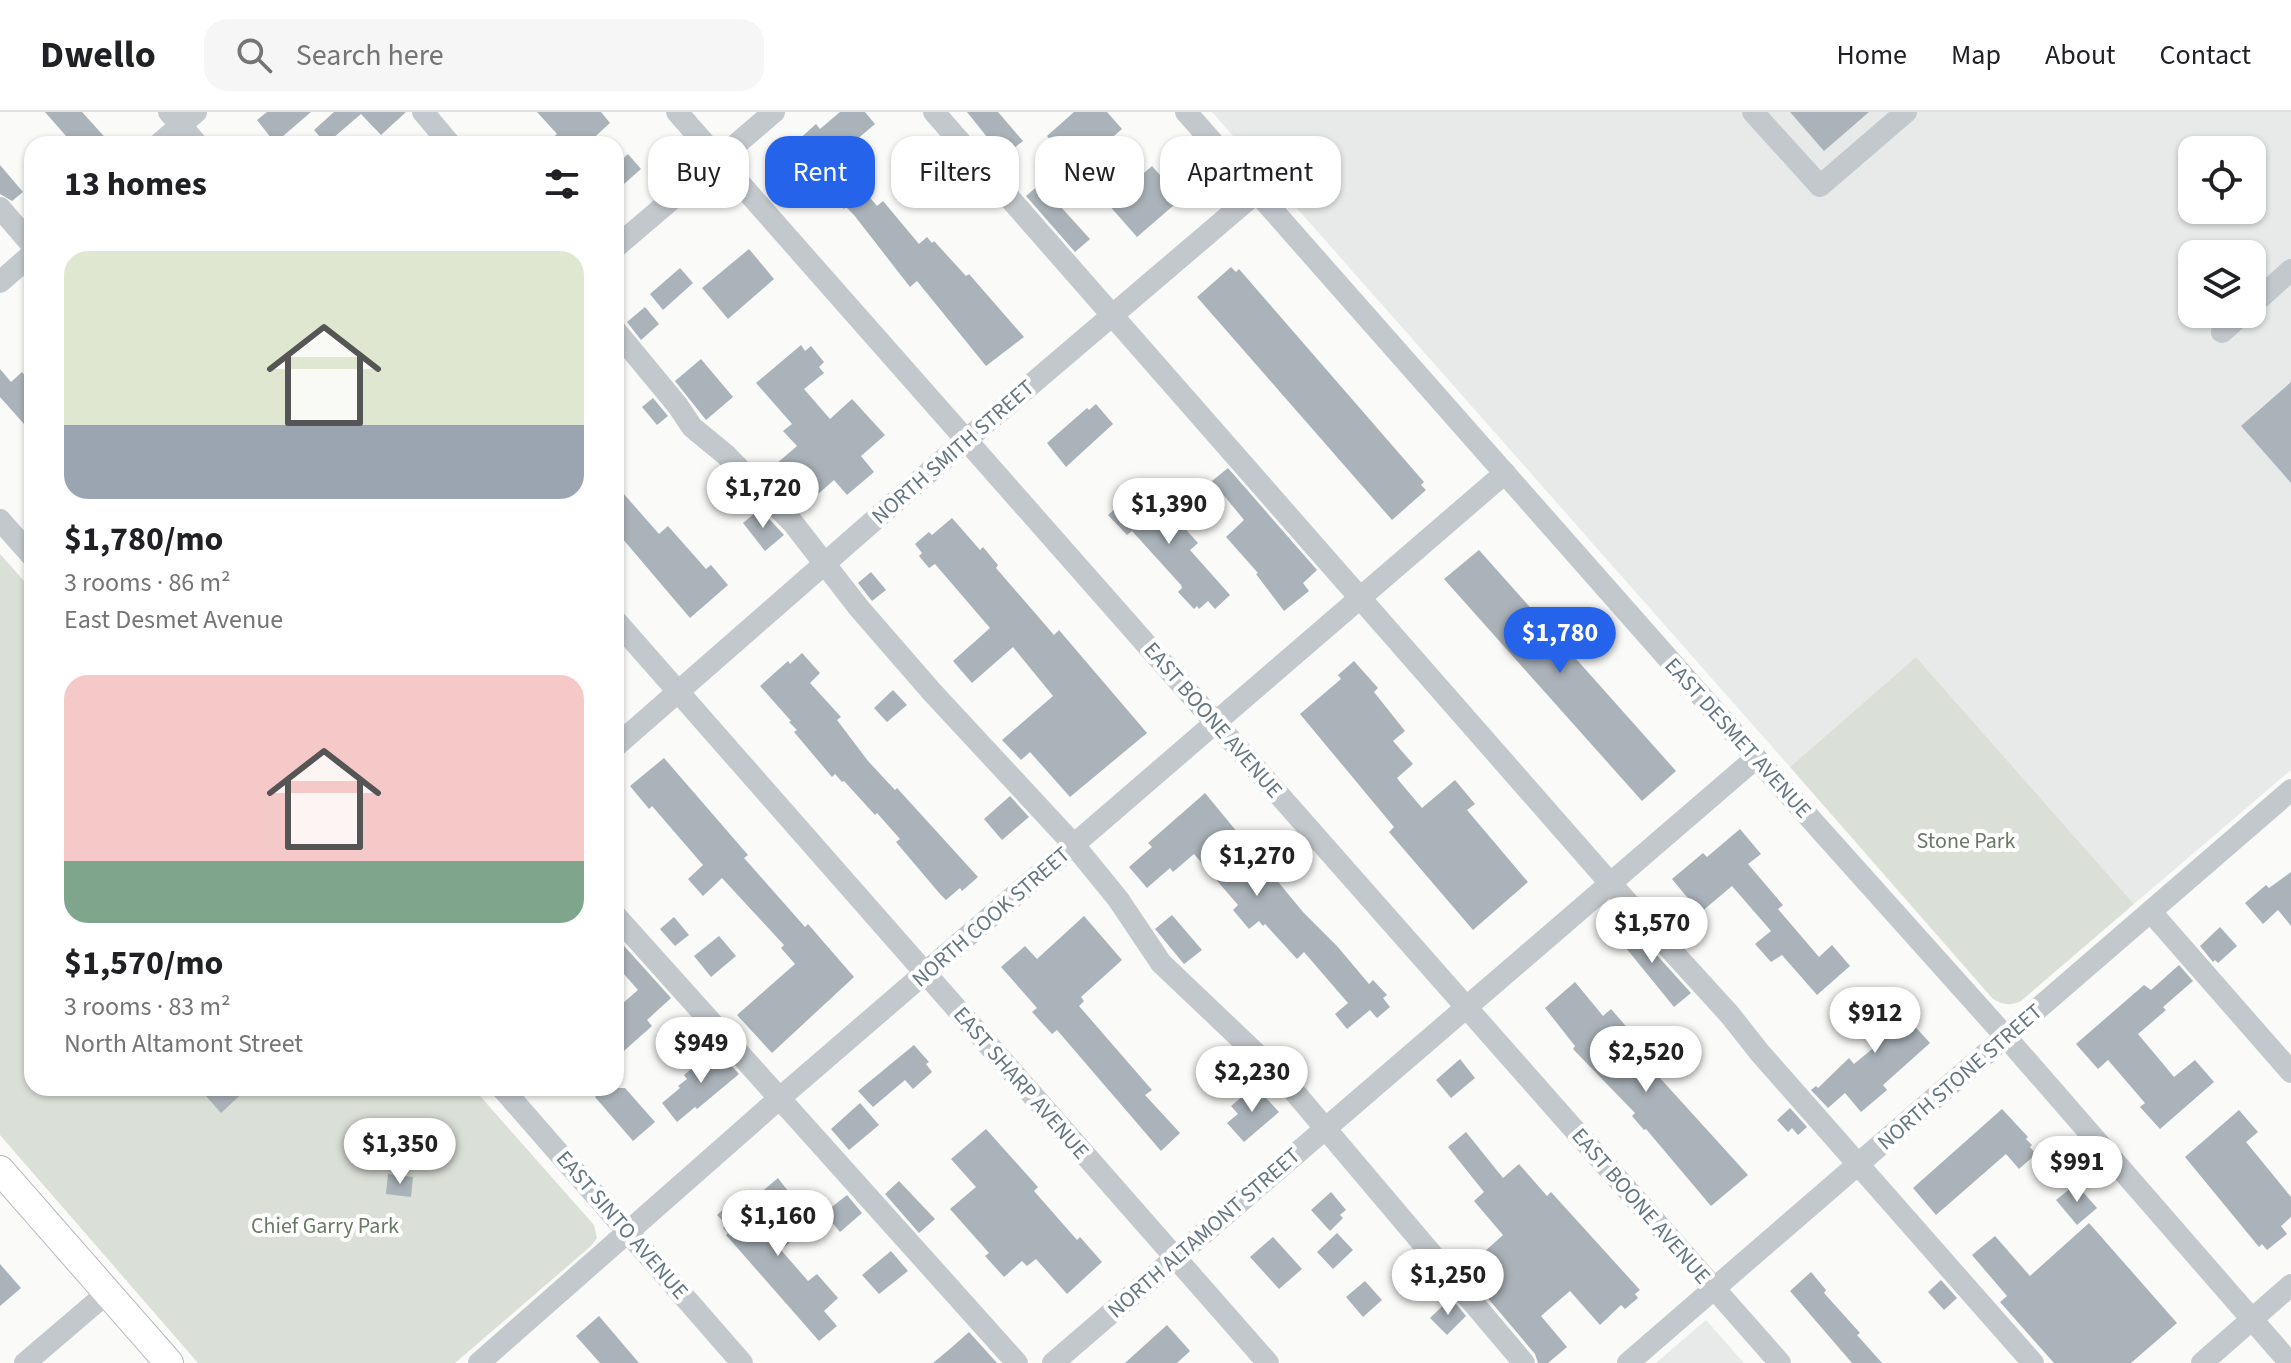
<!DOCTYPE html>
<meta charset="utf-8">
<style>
body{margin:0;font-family:"Source Sans 3",sans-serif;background:#f6f6f6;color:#202124;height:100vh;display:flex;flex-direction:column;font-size:30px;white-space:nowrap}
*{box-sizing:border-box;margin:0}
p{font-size:26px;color:#757577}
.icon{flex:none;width:44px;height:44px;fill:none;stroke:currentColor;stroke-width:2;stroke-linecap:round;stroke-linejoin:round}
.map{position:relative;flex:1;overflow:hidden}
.sheet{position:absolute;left:24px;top:24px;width:600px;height:960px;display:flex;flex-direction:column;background:#fff;border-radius:24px;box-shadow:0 2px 6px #0004}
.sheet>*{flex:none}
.top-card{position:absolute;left:648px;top:24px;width:760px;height:72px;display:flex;gap:16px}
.buttons{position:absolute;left:2178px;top:24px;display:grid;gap:16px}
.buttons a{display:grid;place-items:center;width:88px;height:88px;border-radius:16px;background:#fff;box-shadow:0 2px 6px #0004;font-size:40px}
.price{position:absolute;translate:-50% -68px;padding:0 18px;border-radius:28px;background:#fff;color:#222;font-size:26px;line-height:52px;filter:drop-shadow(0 2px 4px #0008)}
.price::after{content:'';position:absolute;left:50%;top:48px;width:24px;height:18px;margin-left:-12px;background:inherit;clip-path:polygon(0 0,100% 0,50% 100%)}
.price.active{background:#2563eb;color:#fff}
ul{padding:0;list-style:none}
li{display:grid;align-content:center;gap:16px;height:424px;padding:0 40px}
li span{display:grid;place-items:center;height:248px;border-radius:24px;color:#555}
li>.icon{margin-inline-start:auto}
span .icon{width:144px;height:144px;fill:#fffc;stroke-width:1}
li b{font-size:34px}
h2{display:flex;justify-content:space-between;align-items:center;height:96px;padding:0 40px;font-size:34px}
.chip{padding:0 28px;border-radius:24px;background:#fff;box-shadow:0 2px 6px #0004;font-size:28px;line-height:72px}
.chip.active{background:#2563eb;color:#fff}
header{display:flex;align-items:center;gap:48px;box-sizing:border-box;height:112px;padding:0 40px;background:#fff;border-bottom:2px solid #e0e0e0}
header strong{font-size:38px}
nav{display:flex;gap:44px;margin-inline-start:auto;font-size:28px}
.search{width:560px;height:72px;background:#f6f6f6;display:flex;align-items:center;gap:20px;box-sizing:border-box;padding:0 28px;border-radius:24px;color:#757577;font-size:30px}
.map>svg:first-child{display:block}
</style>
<header>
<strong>Dwello</strong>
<div class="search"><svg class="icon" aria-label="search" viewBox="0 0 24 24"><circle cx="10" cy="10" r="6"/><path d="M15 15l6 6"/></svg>Search here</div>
<nav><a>Home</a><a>Map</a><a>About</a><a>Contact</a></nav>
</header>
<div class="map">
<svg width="2291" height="1251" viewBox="0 0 2291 1251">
<rect width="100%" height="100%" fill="#fafaf8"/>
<g fill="#e8e9e9" fill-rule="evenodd">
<path d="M1212,0H2291V658L2134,792L1916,545L1790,655ZM2192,38H2252V98H2192ZM2192,142H2252V202H2192Z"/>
<polygon points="1706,1208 1744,1251 1656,1251"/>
</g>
<g fill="#dadfd7">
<polygon points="0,442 32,478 32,976 473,976 594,1113 597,1126 591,1134 455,1251 198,1251 0,1023"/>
<path d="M1916,545L2134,792L2021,889C2010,894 2004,893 1993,887L1790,655Z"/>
</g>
<g fill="#aab3b9">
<polygon points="45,0 82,0 111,32 73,32"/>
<polygon points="267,0 311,0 275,31 257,8"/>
<polygon points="334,0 406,0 381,23 361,2 326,32 314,18"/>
<polygon points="537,0 601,0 610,11 587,32 546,32 557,22"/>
<polygon points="840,0 865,0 875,12 842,40 845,44 839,49 877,94 883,89 919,132 927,125 932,131 934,129 966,164 969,162 1024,225 986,254 917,169 910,175 854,103 846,95 844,97 819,66 815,70 787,38 816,12 820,17"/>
<polygon points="967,0 998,0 1023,29 1003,45"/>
<polygon points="1074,0 1107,0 1122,17 1076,57 1047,24"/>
<polygon points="1790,0 1869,0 1824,39"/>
<polygon points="628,42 641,57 616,79 616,53"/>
<polygon points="0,53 23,80 12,89 0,82"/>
<polygon points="1152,54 1181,87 1137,125 1108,92"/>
<polygon points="1040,72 1090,127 1075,140 1026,84"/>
<polygon points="749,137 774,167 728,207 702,176"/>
<polygon points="1231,155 1236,160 1239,157 1424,370 1421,373 1426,378 1392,408 1197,185"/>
<polygon points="680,156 693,171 663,198 650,182"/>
<polygon points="645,195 659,212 641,228 627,210"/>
<polygon points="801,233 805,239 811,234 824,250 819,255 824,261 804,277 830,307 852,287 885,323 861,344 874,360 847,383 834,368 809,390 776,352 797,334 783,319 792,312 756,271"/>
<polygon points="701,247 733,285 706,308 675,269"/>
<polygon points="0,257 11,270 22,260 32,272 32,321 0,285"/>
<polygon points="2291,270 2291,371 2241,314"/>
<polygon points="653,286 668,304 657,313 642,295"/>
<polygon points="1096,292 1113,312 1066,355 1047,331 1087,296 1089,298"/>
<polygon points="1228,356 1317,458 1303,471 1309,479 1284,499 1256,462 1258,461 1226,425 1244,408 1212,369"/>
<polygon points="1144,371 1198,431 1190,438 1230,483 1215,497 1208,489 1199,497 1197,494 1194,497 1178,480 1182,476 1181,473 1132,419 1127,423 1108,403"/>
<polygon points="616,373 659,422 668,414 706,457 711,453 728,473 690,506 616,419"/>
<polygon points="760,397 784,423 765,439 743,411"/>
<polygon points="952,406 980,438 983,435 998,453 996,456 1054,523 1059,518 1147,621 1070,685 1030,640 1021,648 1002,628 1053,584 1013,535 972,571 953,549 990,516 935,452 929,456 919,444 922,441 915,432 929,420 932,423"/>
<polygon points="1479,438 1676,659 1642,689 1444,467"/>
<polygon points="871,460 886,478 872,489 858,471"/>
<polygon points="802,541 820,561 810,571 841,605 837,608 868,649 895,678 897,676 978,765 962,779 960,776 946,788 940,782 896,730 900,727 877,701 875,703 844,669 842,670 835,662 832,665 794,620 797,618 789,610 791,609 760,574 788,549 790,552"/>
<polygon points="1354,549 1378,576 1374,580 1405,619 1393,629 1413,652 1397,666 1400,670 1422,696 1455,668 1475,692 1467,698 1528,770 1473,818 1389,720 1394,715 1300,602 1341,567 1338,563"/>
<polygon points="893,578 907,593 887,610 874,596"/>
<polygon points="664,646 748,743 744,746 805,815 808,812 854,865 772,941 737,903 795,852 781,836 784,833 722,766 703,784 688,767 703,753 652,694 649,697 630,674"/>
<polygon points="1205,681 1303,800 1337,834 1369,872 1373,868 1387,883 1383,886 1390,895 1377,906 1370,898 1347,917 1335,902 1348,891 1304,840 1297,847 1265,812 1263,814 1259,809 1249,817 1233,798 1238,793 1194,742 1173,760 1170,756 1147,776 1129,755 1152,735 1148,731"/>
<polygon points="1010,684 1029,705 1002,728 984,707"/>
<polygon points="1740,717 1761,742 1748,752 1783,793 1778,797 1819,845 1832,833 1850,854 1817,883 1782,843 1771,850 1755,832 1771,819 1732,774 1700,801 1672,767 1703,741 1707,745"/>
<polygon points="2291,760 2291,814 2278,798 2263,812 2245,791 2266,773 2269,776"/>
<polygon points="1172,803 1202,838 1184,852 1155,817"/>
<polygon points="1084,804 1122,848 1081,885 1084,889 1079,894 1152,978 1145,983 1180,1021 1161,1039 1057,918 1052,922 1032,900 1037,896 1001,855 1025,834 1037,847"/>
<polygon points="674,805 689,823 675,834 660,817"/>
<polygon points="1626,809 1691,881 1674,895 1613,820"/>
<polygon points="2220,815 2237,834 2218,851 2215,848 2213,850 2200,834"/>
<polygon points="719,824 736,844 711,865 694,844"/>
<polygon points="616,825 671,886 647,908 652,914 616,946 616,897 638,878 616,853"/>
<polygon points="2179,853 2193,869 2163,895 2166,898 2138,922 2174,965 2195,948 2214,970 2160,1017 2140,995 2145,991 2108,948 2098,957 2076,932 2144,873 2151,878"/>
<polygon points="1575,870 1603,904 1611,897 1637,927 1630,933 1748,1063 1711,1094 1646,1017 1644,1018 1632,1004 1635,1001 1573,937 1575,934 1545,896"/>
<polygon points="1880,876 1930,931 1883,973 1887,978 1861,1000 1845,981 1828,996 1811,978 1816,974 1818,976 1849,946 1854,952 1882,929 1854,897"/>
<polygon points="914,933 929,950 926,952 932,960 913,977 905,968 873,995 858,979"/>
<polygon points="716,937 739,962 697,997 695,995 677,1010 662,991 680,976 678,974 687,967 684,963"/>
<polygon points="1460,947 1475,966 1451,986 1436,968"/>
<polygon points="1255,974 1279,1000 1244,1030 1227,1011 1238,1002 1231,994"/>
<polygon points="199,976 248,976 221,1001"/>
<polygon points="605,976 625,976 655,1010 633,1029 595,985"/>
<polygon points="860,991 879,1013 849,1038 831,1017"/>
<polygon points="1790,996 1807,1015 1798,1023 1792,1016 1788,1020 1777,1008"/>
<polygon points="2002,997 2028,1025 2026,1027 2032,1033 2030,1035 2036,1042 2019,1057 2006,1042 1936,1103 1913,1076"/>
<polygon points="2239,998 2258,1020 2246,1030 2291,1085 2291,1105 2281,1114 2287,1122 2267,1138 2262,1132 2259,1135 2185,1045"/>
<polygon points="986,1017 1038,1075 1034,1079 1077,1128 1080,1125 1102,1150 1067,1182 1036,1147 1027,1154 1022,1149 1004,1165 985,1144 989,1141 950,1097 976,1075 951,1047"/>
<polygon points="1466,1020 1503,1066 1519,1052 1547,1084 1551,1080 1640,1178 1635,1182 1638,1186 1625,1197 1621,1193 1600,1213 1570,1179 1541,1204 1567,1235 1548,1251 1538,1251 1535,1242 1464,1158 1503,1123 1474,1089 1484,1080 1448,1035"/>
<polygon points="388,1062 413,1065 411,1085 386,1082"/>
<polygon points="778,1066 791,1083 767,1103 790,1130 781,1138 808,1169 817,1162 838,1186 824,1199 837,1214 819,1229 726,1123 728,1121 723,1116 727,1113 717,1103 738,1084 746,1093"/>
<polygon points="899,1069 935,1107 919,1121 885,1082"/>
<polygon points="2076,1072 2097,1096 2077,1113 2056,1088"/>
<polygon points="1331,1080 1346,1098 1340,1103 1343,1106 1330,1119 1311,1098"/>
<polygon points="847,1083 862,1101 840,1120 824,1101"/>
<polygon points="2089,1111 2177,1211 2131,1251 2054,1251 2000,1190 2007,1184 1972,1143 1995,1124 2030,1164"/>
<polygon points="1337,1121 1353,1138 1333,1157 1317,1140"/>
<polygon points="1273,1125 1302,1157 1279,1177 1250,1145"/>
<polygon points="891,1139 908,1159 879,1182 862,1163"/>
<polygon points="0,1152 21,1176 0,1194"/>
<polygon points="1811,1160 1826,1178 1824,1181 1860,1221 1857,1223 1882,1251 1852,1251 1790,1179"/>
<polygon points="1941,1168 1957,1186 1944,1198 1928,1180"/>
<polygon points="1365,1169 1382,1188 1363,1205 1346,1185"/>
<polygon points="1451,1186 1466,1204 1447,1223 1430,1206"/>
<polygon points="599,1204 639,1251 600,1251 576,1224"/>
<polygon points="1167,1213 1190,1239 1177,1251 1125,1251"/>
<polygon points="969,1220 997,1251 933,1251 951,1236"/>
</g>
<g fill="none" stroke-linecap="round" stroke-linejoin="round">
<defs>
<polyline id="major" points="0,1058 169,1251"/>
</defs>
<use href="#major" stroke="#b5babe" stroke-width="30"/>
<g stroke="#c3c8cc" stroke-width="22">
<polyline points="169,0 197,32"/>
<polyline points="423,0 450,32"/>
<polyline points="677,0 1780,1251"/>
<polyline points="934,0 1610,771 1730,903 1760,941 2033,1251"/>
<polyline points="1186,0 1756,646 2006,925 2290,1251"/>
<polyline points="1753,0 1820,74 1906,0"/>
<polyline points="159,32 196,0"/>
<polyline points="0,96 32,133"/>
<polyline points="616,135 774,0"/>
<polyline points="0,170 32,142"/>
<polyline points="2252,193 2291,158"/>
<polyline points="616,219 678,294 692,315 726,343 793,411 859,496 932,580 1074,733 1118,787 1161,851 1286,970 1524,1251"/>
<polyline points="2222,220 2242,202"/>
<polyline points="0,408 32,444"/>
<polyline points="616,509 1268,1251"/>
<polyline points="616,634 966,328 1257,80"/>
<polyline points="2151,800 2291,960"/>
<polyline points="616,804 1017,1251"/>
<polyline points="502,976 742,1251"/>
<polyline points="25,1251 107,1181"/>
<polyline points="479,1251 781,985 1505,361"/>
<polyline points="1053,1251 1756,646"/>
<polyline points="1628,1251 2291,678"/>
<polyline points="2202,1251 2291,1173"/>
</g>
<use href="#major" stroke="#fff" stroke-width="28"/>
</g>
<g text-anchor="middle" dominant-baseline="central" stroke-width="8" stroke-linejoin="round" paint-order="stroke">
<g font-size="22" fill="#657683" stroke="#fff">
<text transform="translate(953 340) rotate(-41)">NORTH SMITH STREET</text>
<text transform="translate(1213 608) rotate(49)">EAST BOONE AVENUE</text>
<text transform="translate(1738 626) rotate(48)">EAST DESMET AVENUE</text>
<text transform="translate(991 805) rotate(-41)">NORTH COOK STREET</text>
<text transform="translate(1960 965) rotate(-41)">NORTH STONE STREET</text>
<text transform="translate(1021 971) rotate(49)">EAST SHARP AVENUE</text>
<text transform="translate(1641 1094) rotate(49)">EAST BOONE AVENUE</text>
<text transform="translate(622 1113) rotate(49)">EAST SINTO AVENUE</text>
<text transform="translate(1204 1121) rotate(-41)">NORTH ALTAMONT STREET</text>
</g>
<g font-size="22" fill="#687a64" stroke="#fff">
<text x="1966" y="729">Stone Park</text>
<text x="325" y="1114">Chief Garry Park</text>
</g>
</g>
</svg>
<div class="buttons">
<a><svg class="icon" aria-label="locate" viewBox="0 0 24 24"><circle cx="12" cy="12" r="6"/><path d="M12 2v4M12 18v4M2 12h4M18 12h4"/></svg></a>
<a><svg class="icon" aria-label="layers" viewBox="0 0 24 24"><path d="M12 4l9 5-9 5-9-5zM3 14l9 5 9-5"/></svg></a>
</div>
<b class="price" style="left:763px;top:418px">$1,720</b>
<b class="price" style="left:1169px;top:434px">$1,390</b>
<b class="price active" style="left:1560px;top:563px">$1,780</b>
<b class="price" style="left:1257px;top:786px">$1,270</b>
<b class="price" style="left:1652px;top:853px">$1,570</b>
<b class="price" style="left:1875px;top:943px">$912</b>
<b class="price" style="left:701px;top:973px">$949</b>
<b class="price" style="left:1646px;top:982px">$2,520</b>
<b class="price" style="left:1252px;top:1002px">$2,230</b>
<b class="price" style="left:400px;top:1074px">$1,350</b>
<b class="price" style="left:2077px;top:1092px">$991</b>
<b class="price" style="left:778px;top:1146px">$1,160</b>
<b class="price" style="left:1448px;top:1205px">$1,250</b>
<div class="top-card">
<a class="chip">Buy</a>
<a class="chip active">Rent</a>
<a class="chip">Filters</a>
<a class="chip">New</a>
<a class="chip">Apartment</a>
</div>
<section class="sheet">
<h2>13 homes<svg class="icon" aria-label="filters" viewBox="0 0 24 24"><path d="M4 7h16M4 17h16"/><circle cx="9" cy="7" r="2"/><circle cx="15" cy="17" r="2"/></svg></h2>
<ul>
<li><span style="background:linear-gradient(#dfe7d0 70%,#9aa5b1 0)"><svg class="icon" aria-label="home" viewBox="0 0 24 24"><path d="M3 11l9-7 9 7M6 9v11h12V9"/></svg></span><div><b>$1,780/mo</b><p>3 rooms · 86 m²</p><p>East Desmet Avenue</p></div></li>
<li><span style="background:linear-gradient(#f6c9c9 75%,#7fa58c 0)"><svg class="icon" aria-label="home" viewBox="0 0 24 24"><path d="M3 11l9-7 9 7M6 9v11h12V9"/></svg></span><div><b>$1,570/mo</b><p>3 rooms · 83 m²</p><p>North Altamont Street</p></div></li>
</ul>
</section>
</div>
